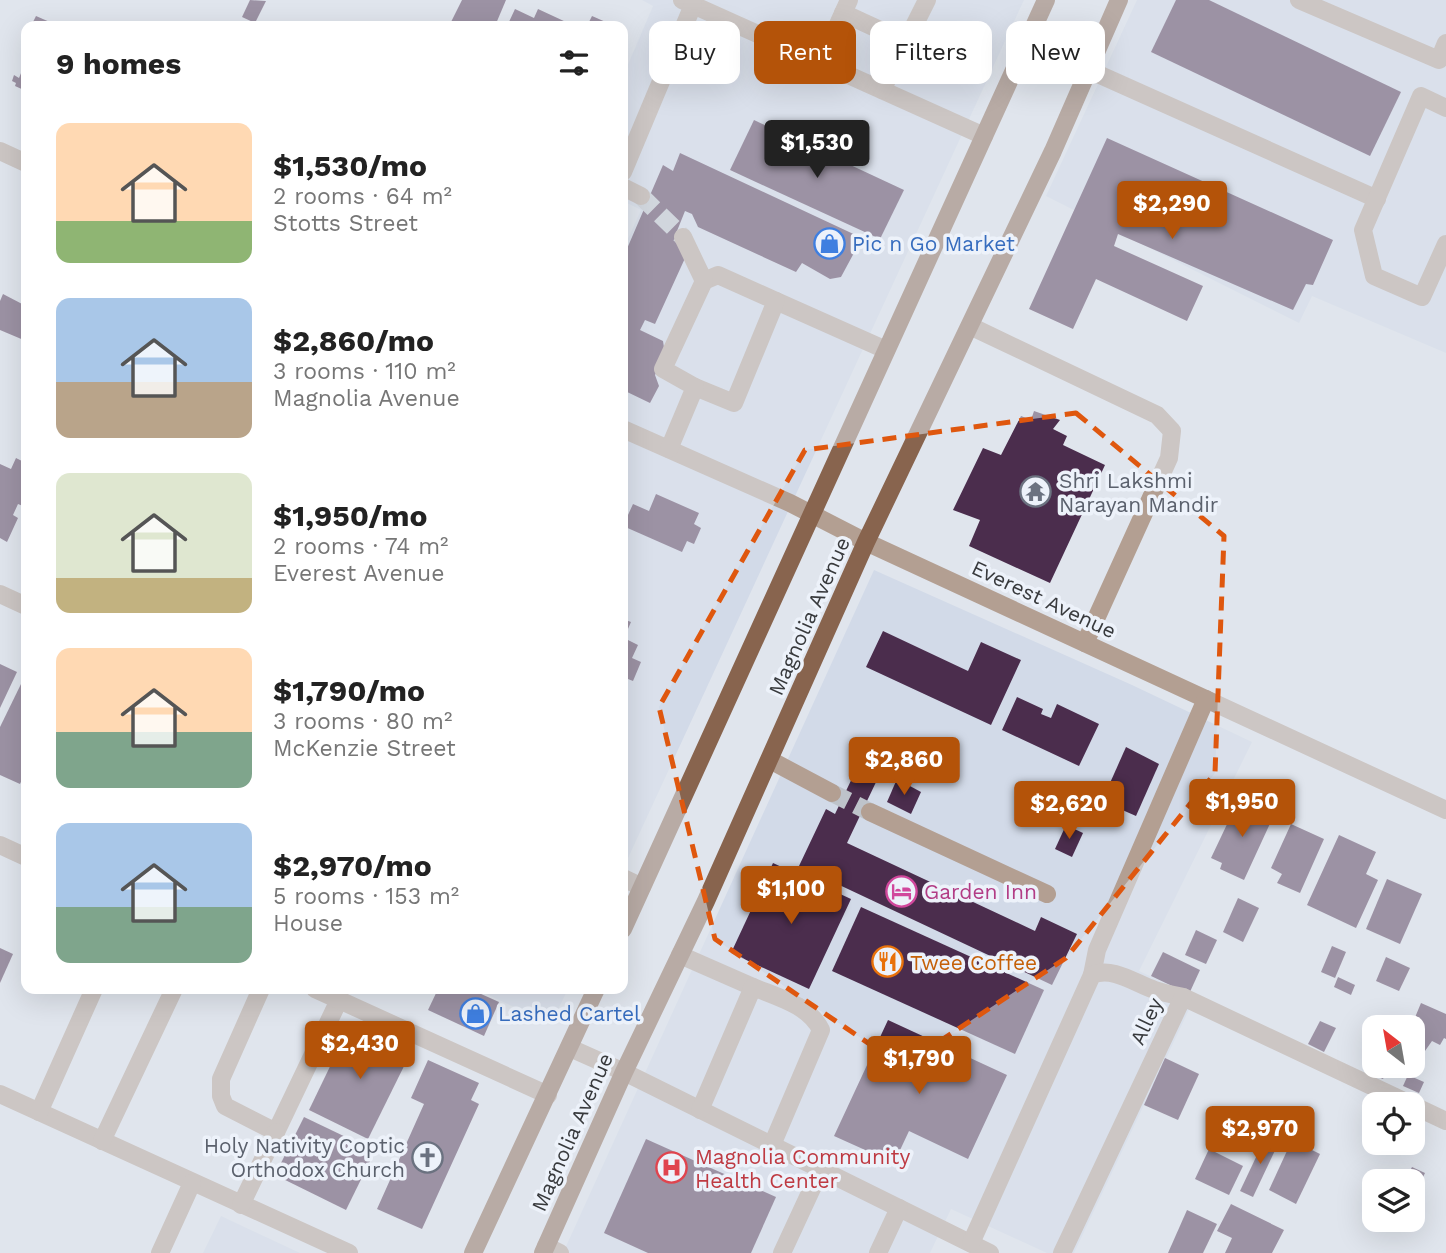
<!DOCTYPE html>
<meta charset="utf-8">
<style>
body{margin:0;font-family:"Work Sans",sans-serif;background:#f6f6f6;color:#222;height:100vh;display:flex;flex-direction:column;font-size:26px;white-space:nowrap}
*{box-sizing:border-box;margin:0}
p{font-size:23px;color:#767676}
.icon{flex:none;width:38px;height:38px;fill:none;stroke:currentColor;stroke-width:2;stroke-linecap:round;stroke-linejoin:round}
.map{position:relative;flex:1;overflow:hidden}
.sheet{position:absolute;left:21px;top:21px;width:607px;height:973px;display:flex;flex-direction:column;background:#fff;border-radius:14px;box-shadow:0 7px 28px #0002}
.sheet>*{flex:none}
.guide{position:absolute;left:649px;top:21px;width:665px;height:63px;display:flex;gap:14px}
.needle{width:46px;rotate:329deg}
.fabs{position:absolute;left:1362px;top:1015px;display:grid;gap:14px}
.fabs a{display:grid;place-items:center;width:63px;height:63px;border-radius:14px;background:#fff;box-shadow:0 7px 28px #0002;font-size:35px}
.price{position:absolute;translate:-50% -60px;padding:0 16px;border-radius:7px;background:#b45309;color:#fff;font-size:23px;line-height:46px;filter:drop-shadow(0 2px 4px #0008)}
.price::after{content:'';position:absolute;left:50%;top:42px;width:21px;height:16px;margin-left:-10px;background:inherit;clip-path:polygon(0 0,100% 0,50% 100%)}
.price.active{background:#222;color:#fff}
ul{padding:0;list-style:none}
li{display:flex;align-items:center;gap:21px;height:175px;padding:0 35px}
li span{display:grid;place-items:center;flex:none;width:196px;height:140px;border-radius:14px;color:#555}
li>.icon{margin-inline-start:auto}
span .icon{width:84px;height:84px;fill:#fffc;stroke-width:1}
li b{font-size:30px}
h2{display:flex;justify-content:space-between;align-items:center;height:84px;padding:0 35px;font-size:30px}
.pill{padding:0 24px;border-radius:14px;background:#fff;box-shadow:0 7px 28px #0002;font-size:24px;line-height:63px}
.pill.active{background:#b45309;color:#fff}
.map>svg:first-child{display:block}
</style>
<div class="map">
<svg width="1446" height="1253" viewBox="0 0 1446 1253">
<rect width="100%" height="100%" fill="#e0e5ed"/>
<g fill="#d2dae8">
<polygon points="642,0 1024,0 623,869 623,250 641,210 623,201 623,76 653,6"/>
<polygon points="1137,0 1446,0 1446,353 1312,296 1299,323 1046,196"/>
<polygon points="874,570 1132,685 1252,742 1139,971 1195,997 1074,1253 1047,1253 951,1209 930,1253 563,1253"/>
<polygon points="475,989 568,989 551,1024"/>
<polygon points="221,1216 300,1253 203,1253"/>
</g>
<g fill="#4b2d4d">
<polygon points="250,0 266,1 255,23 242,17"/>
<polygon points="462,0 506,0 495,26 449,26"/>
<polygon points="1176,0 1209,0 1401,92 1370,156 1151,52"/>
<polygon points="515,9 534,18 538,9 566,22 564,26 507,26"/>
<polygon points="36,16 59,26 31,26"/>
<polygon points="592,16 615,26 587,26"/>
<polygon points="26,61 26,91 15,86 16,83 12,81 14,75 19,78"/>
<polygon points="754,120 904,190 880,239 730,170"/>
<polygon points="1107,138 1333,240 1313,285 1306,284 1293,310 1118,234 1114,246 1203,286 1187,321 1096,279 1073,329 1029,309"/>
<polygon points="680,153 862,238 841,277 830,279 802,263 796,272 698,227 692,214 685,211 675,236 686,256 655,324 645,320 640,330 663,341 665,354 655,375 659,386 650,403 623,390 623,258 663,165 673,171"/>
<polygon points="3,294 26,306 26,341 0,330 0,301"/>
<polygon points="1034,411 1060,420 1053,429 1067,436 1063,445 1105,465 1050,583 969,546 980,520 953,510 983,448 1001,455 1021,416 1031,420"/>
<polygon points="16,458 26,463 26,499 23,506 18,504 13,515 18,518 7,542 0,538 0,464 11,469"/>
<polygon points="656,494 699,513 694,524 701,528 694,544 687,541 682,552 623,526 633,504 649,511"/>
<polygon points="623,619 631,622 624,638 638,645 632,658 641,662 633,681 623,677"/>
<polygon points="883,631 968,671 981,642 1021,660 991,725 866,667"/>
<polygon points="0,664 17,672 0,708"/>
<polygon points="21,684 26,686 26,771 20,784 0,775 0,727"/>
<polygon points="1017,697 1043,709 1041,714 1051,718 1057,704 1099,724 1079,766 1002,730"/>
<polygon points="1126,747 1159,764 1136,816 1102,801"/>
<polygon points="856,770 877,780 847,843 1035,931 1041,917 1077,934 1052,985 799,866 826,809 835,814"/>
<polygon points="897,779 921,792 911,814 887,802"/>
<polygon points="1050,792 1066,800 1059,817 1042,809"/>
<polygon points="1239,799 1274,815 1244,880 1220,869 1222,863 1211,858"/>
<polygon points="1291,824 1324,839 1300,893 1277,883 1282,874 1271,868"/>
<polygon points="1066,825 1083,833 1072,857 1055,849"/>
<polygon points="1339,835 1376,852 1366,874 1378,880 1356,928 1307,905"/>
<polygon points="773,863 851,899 809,989 731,953"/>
<polygon points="1387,879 1422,894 1400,944 1366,929"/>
<polygon points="1238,898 1259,908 1243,942 1223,932"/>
<polygon points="861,907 1044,990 1015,1054 832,971"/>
<polygon points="1196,930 1217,940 1206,964 1185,955"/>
<polygon points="1332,946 1346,952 1335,978 1321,972"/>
<polygon points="0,948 13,954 0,983"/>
<polygon points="1163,952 1200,970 1189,994 1151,976"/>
<polygon points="1386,957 1410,968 1399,991 1376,981"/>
<polygon points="1338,977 1355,985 1351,995 1334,987"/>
<polygon points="438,989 470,989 499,1002 484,1036 428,1010"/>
<polygon points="1421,1003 1446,1014 1446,1039 1444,1038 1440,1045 1432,1041 1425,1051 1412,1046 1411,1027"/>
<polygon points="888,1020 1007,1075 968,1159 909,1131 894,1163 834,1136"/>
<polygon points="1320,1021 1336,1028 1324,1052 1308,1044"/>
<polygon points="351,1023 411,1052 368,1139 309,1110"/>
<polygon points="1374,1050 1374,1066 1389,1066 1383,1079 1365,1072"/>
<polygon points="1165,1058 1199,1074 1178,1120 1144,1105"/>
<polygon points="428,1060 479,1083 471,1100 479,1104 422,1229 377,1209 424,1104 411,1098"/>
<polygon points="1408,1075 1424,1082 1419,1093 1403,1086"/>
<polygon points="304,1117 375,1151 346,1210 275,1175"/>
<polygon points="1266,1136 1279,1142 1253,1197 1240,1191"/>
<polygon points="646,1139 776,1197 751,1253 648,1253 604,1233"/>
<polygon points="1292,1140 1320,1154 1296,1204 1269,1190"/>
<polygon points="1209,1149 1243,1166 1229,1195 1195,1179"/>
<polygon points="1412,1167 1425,1173 1412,1199 1412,1181 1405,1181"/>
<polygon points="1231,1204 1284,1230 1272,1253 1225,1253 1232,1238 1217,1231"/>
<polygon points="1187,1210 1217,1224 1203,1253 1168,1253"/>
</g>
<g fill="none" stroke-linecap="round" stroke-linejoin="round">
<g stroke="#bec3ca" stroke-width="18" stroke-dasharray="18 9" stroke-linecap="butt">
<polyline points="641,196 683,237"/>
<polyline points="832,793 870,812"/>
</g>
<g stroke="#b39f92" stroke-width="18">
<polyline points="682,0 984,136"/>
<polyline points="1299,0 1439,60 1446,43"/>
<polyline points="843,13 906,42"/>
<polyline points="821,62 849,0"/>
<polyline points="1089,70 1377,199"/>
<polyline points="882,90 927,0"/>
<polyline points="1446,108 1421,96 1363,230 1374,276 1422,297 1446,244"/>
<polyline points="0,151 26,163"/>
<polyline points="623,172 693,5"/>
<polyline points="623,187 641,196"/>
<polyline points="776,301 886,350"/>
<polyline points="970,326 1157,415 1172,431 1169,458 1085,643"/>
<polyline points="695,387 734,403 776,301 718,275 704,281"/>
<polyline points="623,429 790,503 866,542 1446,810"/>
<polyline points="669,449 695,387 663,369 704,281 683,237"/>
<polyline points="0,594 26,606"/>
<polyline points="770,760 832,793"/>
<polyline points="870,812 1047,894"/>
<polyline points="0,845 26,857"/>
<polyline points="623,878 642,887"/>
<polyline points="680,955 753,987"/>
<polyline points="1092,975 1097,950 1206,699"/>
<polyline points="261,989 221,1079 221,1096 225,1106 276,1132 339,1000"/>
<polyline points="315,989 548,1095"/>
<polyline points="570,1048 624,1072 990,1253"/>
<polyline points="0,1094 349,1253"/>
<polyline points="1412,1105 1446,1121"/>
<path d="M700,1110L753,987C777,997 809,1005 821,1030L772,1145"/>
<polyline points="39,1112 94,989"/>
<polyline points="102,1141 174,989"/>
<polyline points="241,1205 276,1132"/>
<path d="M971,1243L1092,975C1113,966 1136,984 1155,990C1164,993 1174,995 1183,997L1410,1104"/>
<polyline points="546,1246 560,1253"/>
<polyline points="160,1253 192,1183"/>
<polyline points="782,1253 821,1169"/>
<polyline points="878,1253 899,1208"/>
<polyline points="1062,1253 1183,997"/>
</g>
<g stroke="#88644e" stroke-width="18">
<polyline points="623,929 1046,0"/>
<polyline points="473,1253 596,989"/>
<polyline points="543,1253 624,1072 706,901 866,542 1053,151 1119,0"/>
</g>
</g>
<path d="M0 0H1446V1253H0ZM1076,413L1224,536L1215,773L1066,958L902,1066L715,939L659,707L805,450Z" fill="#e0e5ed" fill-opacity=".55" fill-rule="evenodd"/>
<path fill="none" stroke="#df570e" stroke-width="5" stroke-dasharray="14 9" stroke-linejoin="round" d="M1076,413L1224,536L1215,773L1066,958L902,1066L715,939L659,707L805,450Z"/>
<defs>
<symbol id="shop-ring" viewBox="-11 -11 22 22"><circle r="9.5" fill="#edf2fa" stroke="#3f7fe0" stroke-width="1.5"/><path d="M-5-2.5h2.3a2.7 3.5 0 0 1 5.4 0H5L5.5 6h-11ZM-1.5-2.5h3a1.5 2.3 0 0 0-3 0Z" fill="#3f7fe0"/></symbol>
<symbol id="temple-ring" viewBox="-11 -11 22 22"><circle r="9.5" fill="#edf2fa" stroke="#6b7280" stroke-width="1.5"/><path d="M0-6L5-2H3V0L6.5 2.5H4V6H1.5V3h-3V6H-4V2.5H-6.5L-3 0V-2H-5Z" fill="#6b7280"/></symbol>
<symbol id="hotel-ring" viewBox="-11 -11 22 22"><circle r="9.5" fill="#edf2fa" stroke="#d1479c" stroke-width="1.5"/><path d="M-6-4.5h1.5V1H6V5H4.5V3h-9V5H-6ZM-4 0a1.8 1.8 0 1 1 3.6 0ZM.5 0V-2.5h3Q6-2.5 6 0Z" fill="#d1479c"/></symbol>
<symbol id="restaurant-ring" viewBox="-11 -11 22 22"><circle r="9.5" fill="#edf2fa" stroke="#e8710a" stroke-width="1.5"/><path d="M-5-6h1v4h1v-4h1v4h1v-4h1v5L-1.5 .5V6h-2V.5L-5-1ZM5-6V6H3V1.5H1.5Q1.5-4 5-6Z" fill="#e8710a"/></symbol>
<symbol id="church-ring" viewBox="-11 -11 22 22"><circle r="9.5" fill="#edf2fa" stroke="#6b7280" stroke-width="1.5"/><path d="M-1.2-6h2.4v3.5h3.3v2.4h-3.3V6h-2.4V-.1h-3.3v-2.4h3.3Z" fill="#6b7280"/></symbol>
<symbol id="hospital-ring" viewBox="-11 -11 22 22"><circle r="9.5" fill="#edf2fa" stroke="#e0444e" stroke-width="1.5"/><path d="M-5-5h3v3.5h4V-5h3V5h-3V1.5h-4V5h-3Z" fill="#e0444e"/></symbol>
</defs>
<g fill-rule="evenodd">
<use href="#shop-ring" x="812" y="226" width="35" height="35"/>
<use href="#temple-ring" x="1018" y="474" width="35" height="35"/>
<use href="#hotel-ring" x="884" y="874" width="35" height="35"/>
<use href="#restaurant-ring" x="870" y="944" width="35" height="35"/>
<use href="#shop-ring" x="458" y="996" width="35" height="35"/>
<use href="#church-ring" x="410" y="1140" width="35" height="35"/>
<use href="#hospital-ring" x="654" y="1150" width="35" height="35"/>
</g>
<g text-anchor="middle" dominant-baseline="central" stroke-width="7" stroke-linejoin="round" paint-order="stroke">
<g font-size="21" fill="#366cbe" stroke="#edf2fa" text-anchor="start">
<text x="852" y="243">Pic n Go Market</text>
<text x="498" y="1013">Lashed Cartel</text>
</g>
<g font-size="21" fill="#5b616d" stroke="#edf2fa" text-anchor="start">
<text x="1059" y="480">Shri Lakshmi<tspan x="1059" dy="24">Narayan Mandir</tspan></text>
<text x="405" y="1145" text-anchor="end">Holy Nativity Coptic<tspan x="405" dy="24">Orthodox Church</tspan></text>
</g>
<g font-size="21" fill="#383a3d" stroke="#edf2fa">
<text transform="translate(1044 599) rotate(25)">Everest Avenue</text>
<text transform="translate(809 616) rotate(-66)">Magnolia Avenue</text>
<text transform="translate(1146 1021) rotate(-65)">Alley</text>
<text transform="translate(572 1132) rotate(-66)">Magnolia Avenue</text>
</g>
<g font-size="21" fill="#b23c85" stroke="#edf2fa" text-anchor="start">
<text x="924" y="891">Garden Inn</text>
</g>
<g font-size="21" fill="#c56008" stroke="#edf2fa" text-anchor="start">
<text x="910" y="962">Twee Coffee</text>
</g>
<g font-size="21" fill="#be3a42" stroke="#edf2fa" text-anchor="start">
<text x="695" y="1156">Magnolia Community<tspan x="695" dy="24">Health Center</tspan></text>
</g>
</g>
</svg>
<div class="fabs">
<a><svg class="needle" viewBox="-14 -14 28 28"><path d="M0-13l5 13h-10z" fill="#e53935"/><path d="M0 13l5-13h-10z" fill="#767676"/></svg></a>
<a><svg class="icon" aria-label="locate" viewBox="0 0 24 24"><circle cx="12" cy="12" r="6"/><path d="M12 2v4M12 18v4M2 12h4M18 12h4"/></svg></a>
<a><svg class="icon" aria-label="layers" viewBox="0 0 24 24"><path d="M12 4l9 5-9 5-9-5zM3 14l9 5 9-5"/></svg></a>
</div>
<b class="price active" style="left:817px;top:180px">$1,530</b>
<b class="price" style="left:1172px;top:241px">$2,290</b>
<b class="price" style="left:904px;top:797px">$2,860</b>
<b class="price" style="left:1242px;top:839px">$1,950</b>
<b class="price" style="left:1069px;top:841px">$2,620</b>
<b class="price" style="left:791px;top:926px">$1,100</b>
<b class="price" style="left:360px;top:1081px">$2,430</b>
<b class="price" style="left:919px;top:1096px">$1,790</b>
<b class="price" style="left:1260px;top:1166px">$2,970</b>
<div class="guide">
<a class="pill">Buy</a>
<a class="pill active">Rent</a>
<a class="pill">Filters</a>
<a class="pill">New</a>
</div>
<section class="sheet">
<h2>9 homes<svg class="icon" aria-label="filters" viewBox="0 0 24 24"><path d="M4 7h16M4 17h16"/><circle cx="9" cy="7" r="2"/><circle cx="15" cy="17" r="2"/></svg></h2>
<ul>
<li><span style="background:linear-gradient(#ffd9b3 70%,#8fb573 0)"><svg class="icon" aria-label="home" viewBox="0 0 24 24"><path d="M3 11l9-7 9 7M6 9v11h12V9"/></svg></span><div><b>$1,530/mo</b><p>2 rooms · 64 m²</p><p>Stotts Street</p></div></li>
<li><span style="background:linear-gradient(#a9c7e8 60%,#b9a48a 0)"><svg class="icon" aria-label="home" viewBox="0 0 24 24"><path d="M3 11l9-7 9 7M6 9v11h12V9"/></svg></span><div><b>$2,860/mo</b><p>3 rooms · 110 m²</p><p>Magnolia Avenue</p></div></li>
<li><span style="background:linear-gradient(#dfe7d0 75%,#c2b280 0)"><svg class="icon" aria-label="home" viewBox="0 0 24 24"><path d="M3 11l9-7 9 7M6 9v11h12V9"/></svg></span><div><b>$1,950/mo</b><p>2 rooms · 74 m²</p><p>Everest Avenue</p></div></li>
<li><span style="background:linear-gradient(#ffd9b3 60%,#7fa58c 0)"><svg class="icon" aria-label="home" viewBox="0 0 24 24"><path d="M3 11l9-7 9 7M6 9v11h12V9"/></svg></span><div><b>$1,790/mo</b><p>3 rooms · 80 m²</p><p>McKenzie Street</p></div></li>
<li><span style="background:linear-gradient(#a9c7e8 60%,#7fa58c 0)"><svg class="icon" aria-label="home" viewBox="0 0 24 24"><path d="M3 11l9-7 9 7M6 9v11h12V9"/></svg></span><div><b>$2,970/mo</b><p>5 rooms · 153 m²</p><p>House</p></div></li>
</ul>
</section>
</div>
